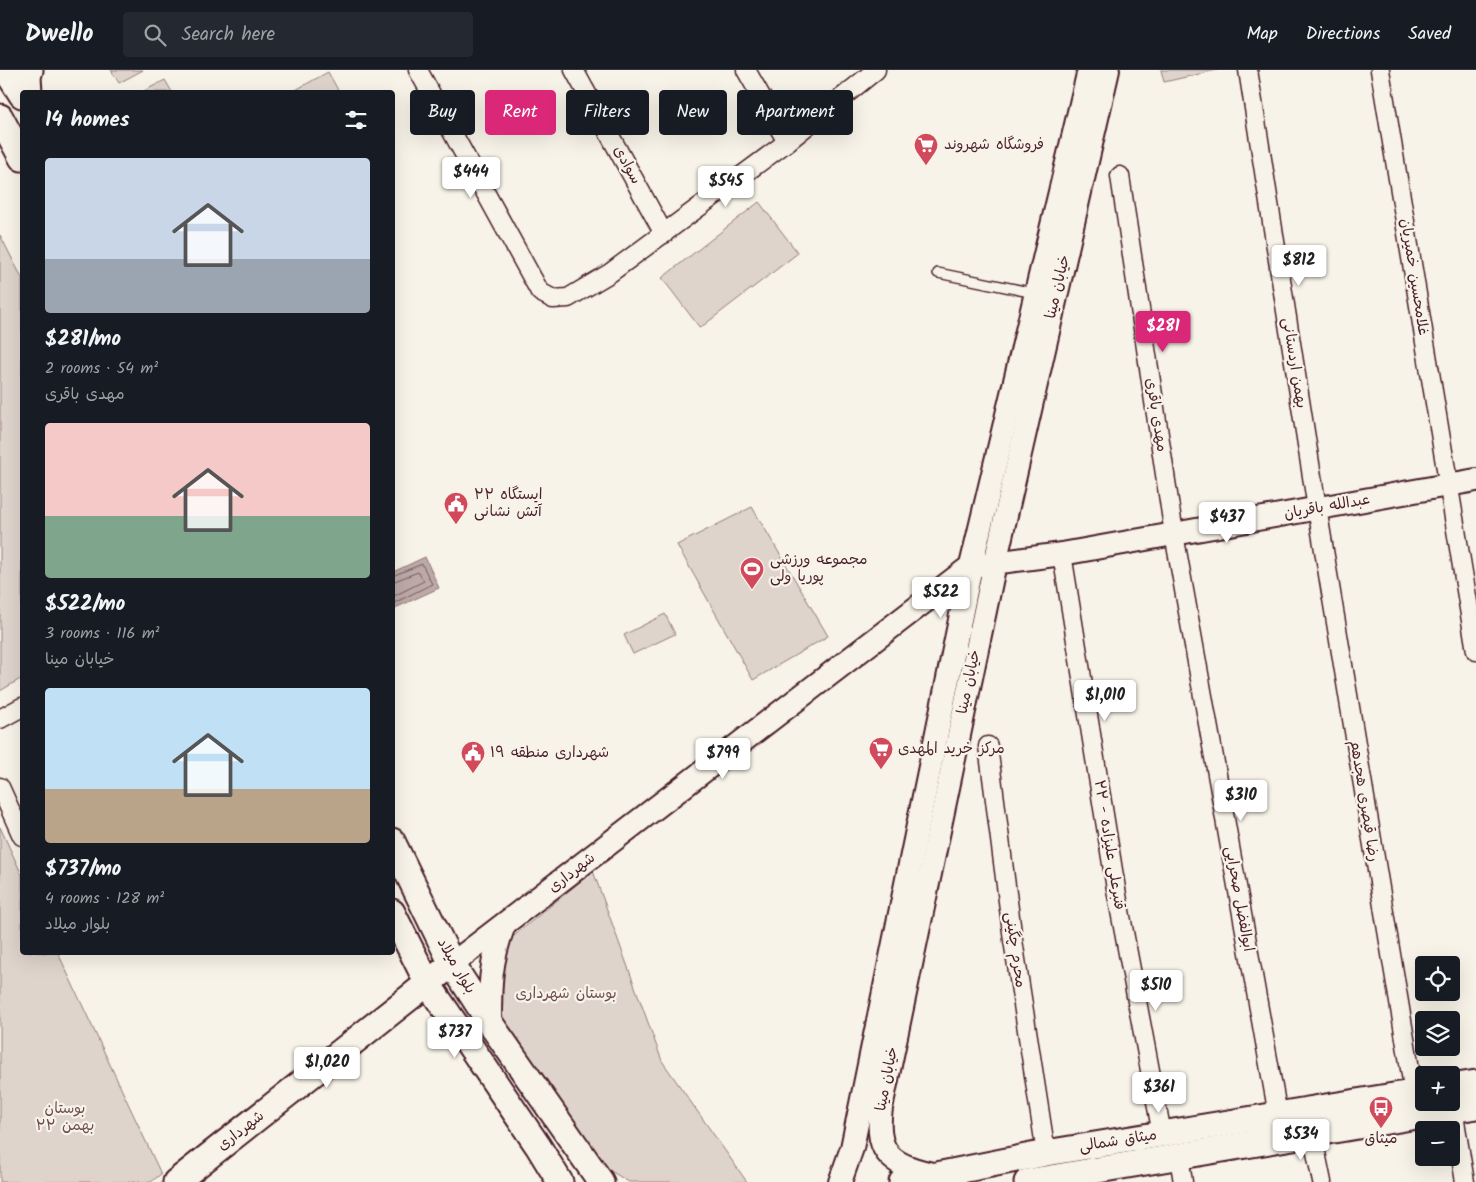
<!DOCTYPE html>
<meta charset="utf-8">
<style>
body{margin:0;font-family:Kalam,"Playpen Sans Arabic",sans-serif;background:#242831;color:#f1f3f6;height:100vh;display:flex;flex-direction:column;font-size:19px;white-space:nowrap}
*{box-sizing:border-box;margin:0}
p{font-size:16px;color:#9ea1a6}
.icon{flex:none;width:28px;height:28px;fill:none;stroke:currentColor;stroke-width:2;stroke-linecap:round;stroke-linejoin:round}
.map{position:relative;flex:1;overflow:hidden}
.sheet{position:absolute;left:20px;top:20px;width:375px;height:865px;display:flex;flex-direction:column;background:#171b24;border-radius:5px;box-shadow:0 5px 20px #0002}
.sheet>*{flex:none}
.top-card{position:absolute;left:410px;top:20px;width:475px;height:45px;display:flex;gap:10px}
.buttons{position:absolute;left:1415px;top:886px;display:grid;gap:10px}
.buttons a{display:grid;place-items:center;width:45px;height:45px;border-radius:5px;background:#171b24;box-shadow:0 5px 20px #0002;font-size:25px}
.price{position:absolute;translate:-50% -42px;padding:0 11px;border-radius:5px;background:#fff;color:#222;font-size:16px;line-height:32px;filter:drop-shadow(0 1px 2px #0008)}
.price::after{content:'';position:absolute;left:50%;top:30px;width:15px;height:11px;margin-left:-8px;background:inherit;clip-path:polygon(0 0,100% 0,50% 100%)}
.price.active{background:#db2777;color:#fff}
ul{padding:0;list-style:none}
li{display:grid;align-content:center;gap:10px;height:265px;padding:0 25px}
li span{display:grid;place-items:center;height:155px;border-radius:5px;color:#555}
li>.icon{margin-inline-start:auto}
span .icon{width:90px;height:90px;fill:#fffc;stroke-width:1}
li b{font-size:21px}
h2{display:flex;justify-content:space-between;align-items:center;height:60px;padding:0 25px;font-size:21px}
.pill{padding:0 18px;border-radius:5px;background:#171b24;box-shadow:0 5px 20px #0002;font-size:18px;line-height:45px}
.pill.active{background:#db2777;color:#fff}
header{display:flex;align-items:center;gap:30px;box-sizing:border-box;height:70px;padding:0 25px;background:#171b24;border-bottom:1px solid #363941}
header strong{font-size:24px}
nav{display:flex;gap:28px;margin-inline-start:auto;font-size:18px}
.search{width:350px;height:45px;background:#242831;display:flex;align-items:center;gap:12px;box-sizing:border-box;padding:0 18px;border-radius:5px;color:#9ea1a6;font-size:19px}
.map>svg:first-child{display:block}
</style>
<header>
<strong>Dwello</strong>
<div class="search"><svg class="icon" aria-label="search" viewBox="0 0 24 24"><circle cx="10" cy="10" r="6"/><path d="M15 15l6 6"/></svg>Search here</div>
<nav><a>Map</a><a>Directions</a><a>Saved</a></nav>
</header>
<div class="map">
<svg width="1476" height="1112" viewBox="0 0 1476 1112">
<rect width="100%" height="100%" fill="#f7f3e8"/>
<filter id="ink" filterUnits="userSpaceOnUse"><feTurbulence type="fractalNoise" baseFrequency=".02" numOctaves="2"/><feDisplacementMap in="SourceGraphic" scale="10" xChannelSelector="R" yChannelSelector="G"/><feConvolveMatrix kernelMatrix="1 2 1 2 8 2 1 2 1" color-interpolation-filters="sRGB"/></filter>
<g filter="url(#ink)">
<g fill="#ded4cc" stroke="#947a7c">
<polygon points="111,0 143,0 119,13"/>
<polygon points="1161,0 1217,0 1164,12"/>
<polygon points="328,2 338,20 333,22 292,22"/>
<polygon points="165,10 172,22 142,22"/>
<polygon points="759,132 798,183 700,258 662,208"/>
<polygon points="0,165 22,208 22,608 0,621"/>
<polygon points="752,437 828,566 753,610 677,475"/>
<polygon points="665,544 675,564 633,584 624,565"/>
<polygon points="0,757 22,805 22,882 58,883 161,1104 151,1112 0,1112"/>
<polygon points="593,801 662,991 747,1112 629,1112 609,1100 590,1083 499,944 498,906 510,869"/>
</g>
<polygon fill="#bcaaa7" stroke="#8e7275" points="425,487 439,518 393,539 393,502"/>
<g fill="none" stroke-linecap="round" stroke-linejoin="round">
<g stroke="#78575d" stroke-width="1">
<polyline points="392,506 422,494 432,514 392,534"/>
<polyline points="392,512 418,502 424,511 392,527"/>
</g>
<defs>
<polyline id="service" points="938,203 1034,223"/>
<g id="minor">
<polyline points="418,0 540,222 553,229 568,228 610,203 787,72 876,0"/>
<polyline points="574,0 664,164"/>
<polyline points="746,0 787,72"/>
<polyline points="1248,0 1317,438 1414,1023"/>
<polyline points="1380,0 1476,581"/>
<polyline points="1120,106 1174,464 1278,1045"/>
<polyline points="1062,484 1117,825 1162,1064"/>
<polyline points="0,649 22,637"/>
<polyline points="988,676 1013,870 1046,1083"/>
<polyline points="0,717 22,766"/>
<polyline points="1453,1039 1465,1112"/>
<polyline points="1312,1063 1322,1112"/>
<polyline points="1179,1087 1183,1112"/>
</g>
<g id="tertiary">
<polyline points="452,894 971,496 1062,484 1476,410"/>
<path d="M490,953C490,915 490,892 504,855"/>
<path d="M936,1105C894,1095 874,1087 881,1038L995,493L1108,0"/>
<polyline points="840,1112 852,1078 971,496 1089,0"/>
</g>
<g id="secondary">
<polyline points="6,0 22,25"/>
<polyline points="29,22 28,7 30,0"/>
<polyline points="0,47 22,88"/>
<polyline points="392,771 452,894 490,953 601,1112"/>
<polyline points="392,842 428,914 538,1076 560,1112"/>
<polyline points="1451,1017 1476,1013"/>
<polyline points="176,1112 452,894"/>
<polyline points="902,1112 1046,1083 1424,1021"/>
<polyline points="1027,1112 1476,1036"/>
</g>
</defs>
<use href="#service" stroke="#4a1f2b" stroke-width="12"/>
<use href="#minor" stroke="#4a1f2b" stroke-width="21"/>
<use href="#tertiary" stroke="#4a1f2b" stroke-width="26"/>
<use href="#secondary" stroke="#4a1f2b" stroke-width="29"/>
<use href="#service" stroke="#f7f3e8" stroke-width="9"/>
<use href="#minor" stroke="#f7f3e8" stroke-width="18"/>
<use href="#tertiary" stroke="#f7f3e8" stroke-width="22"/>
<use href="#secondary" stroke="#f7f3e8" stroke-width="25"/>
</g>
</g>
<defs>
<symbol id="supermarket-pin" viewBox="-11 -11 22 30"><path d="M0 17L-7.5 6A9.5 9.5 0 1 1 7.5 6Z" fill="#d1495b" stroke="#f7f3e8"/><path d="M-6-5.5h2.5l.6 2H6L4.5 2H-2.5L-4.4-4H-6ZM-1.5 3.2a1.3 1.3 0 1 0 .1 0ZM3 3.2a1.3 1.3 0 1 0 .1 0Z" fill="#fff"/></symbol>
<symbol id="civic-pin" viewBox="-11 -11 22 30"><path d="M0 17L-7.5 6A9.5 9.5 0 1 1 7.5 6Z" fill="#d1495b" stroke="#f7f3e8"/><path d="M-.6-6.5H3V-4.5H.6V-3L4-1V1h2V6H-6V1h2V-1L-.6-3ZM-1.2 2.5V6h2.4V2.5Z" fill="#fff"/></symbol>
<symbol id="stadium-pin" viewBox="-11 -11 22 30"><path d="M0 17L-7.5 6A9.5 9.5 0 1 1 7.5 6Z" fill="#d1495b" stroke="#f7f3e8"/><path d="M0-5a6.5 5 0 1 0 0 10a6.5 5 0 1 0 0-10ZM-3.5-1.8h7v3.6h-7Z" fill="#fff"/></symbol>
<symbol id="bus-pin" viewBox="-11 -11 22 30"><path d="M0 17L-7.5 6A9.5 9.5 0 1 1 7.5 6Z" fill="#d1495b" stroke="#f7f3e8"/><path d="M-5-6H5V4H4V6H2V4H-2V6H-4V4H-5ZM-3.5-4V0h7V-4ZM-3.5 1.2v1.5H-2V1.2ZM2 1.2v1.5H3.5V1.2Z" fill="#fff"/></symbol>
</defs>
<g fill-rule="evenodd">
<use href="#supermarket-pin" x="912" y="61" width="28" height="38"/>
<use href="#civic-pin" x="442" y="420" width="28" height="38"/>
<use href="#stadium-pin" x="738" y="485" width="28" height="38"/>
<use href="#supermarket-pin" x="867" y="665" width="28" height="38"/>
<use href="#civic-pin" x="459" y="669" width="28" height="38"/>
<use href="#bus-pin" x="1367" y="1024" width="28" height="38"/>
</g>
<g text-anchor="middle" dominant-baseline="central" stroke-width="4.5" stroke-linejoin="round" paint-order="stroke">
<g font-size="15" fill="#4a1f2b" stroke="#f7f3e8" text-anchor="start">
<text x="944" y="75">فروشگاه شهروند</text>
<text x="474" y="425">ایستگاه ۲۲<tspan x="474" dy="17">آتش نشانی</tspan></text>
<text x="770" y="490">مجموعه ورزشی<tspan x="770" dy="17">پوریا ولی</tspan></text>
<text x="898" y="679">مرکز خرید المهدی</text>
<text x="490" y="683">شهرداری منطقه ۱۹</text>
<text x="1381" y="1069" text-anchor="middle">میثاق</text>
</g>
<g font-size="15" fill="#4a1f2b" stroke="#f7f3e8">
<text transform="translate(627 95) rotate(61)">سوادی</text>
<text transform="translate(1414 207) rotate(81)">غلامحسین خمیریان</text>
<text transform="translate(1058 217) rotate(-77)">خیابان مینا</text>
<text transform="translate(1294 293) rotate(81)">بهمن اردستانی</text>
<text transform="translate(1156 345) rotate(81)">مهدی باقری</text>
<text transform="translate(1327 437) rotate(-10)">عبدالله باقریان</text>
<text transform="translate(969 612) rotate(-78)">خیابان مینا</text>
<text transform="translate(1364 731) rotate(81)">رضا قیصری هجدهم</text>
<text transform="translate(1109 775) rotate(81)">قنبرعلی علیزاده - ۲۲</text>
<text transform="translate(572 803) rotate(-38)">شهرداری</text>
<text transform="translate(1239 829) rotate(80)">ابوالفضل صحرایی</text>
<text transform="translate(1015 880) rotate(82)">محرم چگینی</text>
<text transform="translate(456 896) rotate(60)">بلوار میلاد</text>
<text transform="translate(887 1009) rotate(-79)">خیابان مینا</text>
<text transform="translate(241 1061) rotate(-38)">شهرداری</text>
<text transform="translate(1118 1071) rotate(-9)">میثاق شمالی</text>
</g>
<g font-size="15" fill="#6f4c53" stroke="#f7f3e8">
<text x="566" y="924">بوستان شهرداری</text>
<text x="65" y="1039">بوستان<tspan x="65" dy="17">۲۲ بهمن</tspan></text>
</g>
</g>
</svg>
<div class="buttons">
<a><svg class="icon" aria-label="locate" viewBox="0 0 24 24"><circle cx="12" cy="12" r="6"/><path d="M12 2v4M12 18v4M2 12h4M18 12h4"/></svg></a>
<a><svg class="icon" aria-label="layers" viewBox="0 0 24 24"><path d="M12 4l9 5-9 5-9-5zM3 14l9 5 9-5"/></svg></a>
<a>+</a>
<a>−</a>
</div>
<b class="price" style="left:471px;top:129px">$444</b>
<b class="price" style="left:726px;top:138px">$545</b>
<b class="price" style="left:1299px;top:217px">$812</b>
<b class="price active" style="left:1163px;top:283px">$281</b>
<b class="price" style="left:1227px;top:474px">$437</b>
<b class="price" style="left:941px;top:549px">$522</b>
<b class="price" style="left:1105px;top:652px">$1,010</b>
<b class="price" style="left:723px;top:710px">$799</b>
<b class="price" style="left:1241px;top:752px">$310</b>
<b class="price" style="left:1156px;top:942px">$510</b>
<b class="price" style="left:455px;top:989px">$737</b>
<b class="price" style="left:327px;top:1019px">$1,020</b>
<b class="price" style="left:1159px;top:1044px">$361</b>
<b class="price" style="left:1301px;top:1091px">$534</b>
<div class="top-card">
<a class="pill">Buy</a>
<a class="pill active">Rent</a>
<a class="pill">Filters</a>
<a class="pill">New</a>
<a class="pill">Apartment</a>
</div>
<section class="sheet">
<h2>14 homes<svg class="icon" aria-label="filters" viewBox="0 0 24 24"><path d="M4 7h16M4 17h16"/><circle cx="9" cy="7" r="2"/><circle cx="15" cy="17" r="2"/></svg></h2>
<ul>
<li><span style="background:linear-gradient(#c9d6e8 65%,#9aa5b1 0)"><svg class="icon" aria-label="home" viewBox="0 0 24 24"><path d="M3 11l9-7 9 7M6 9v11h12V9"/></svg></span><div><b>$281/mo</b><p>2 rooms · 54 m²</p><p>مهدی باقری</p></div></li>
<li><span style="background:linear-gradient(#f6c9c9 60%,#7fa58c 0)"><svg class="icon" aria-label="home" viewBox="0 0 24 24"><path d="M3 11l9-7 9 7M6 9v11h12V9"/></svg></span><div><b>$522/mo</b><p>3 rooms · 116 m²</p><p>خیابان مینا</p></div></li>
<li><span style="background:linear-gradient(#bfe0f5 65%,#b9a48a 0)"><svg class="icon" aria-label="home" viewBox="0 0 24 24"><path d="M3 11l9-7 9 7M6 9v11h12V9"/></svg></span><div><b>$737/mo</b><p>4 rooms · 128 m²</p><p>بلوار میلاد</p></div></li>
</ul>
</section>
</div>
